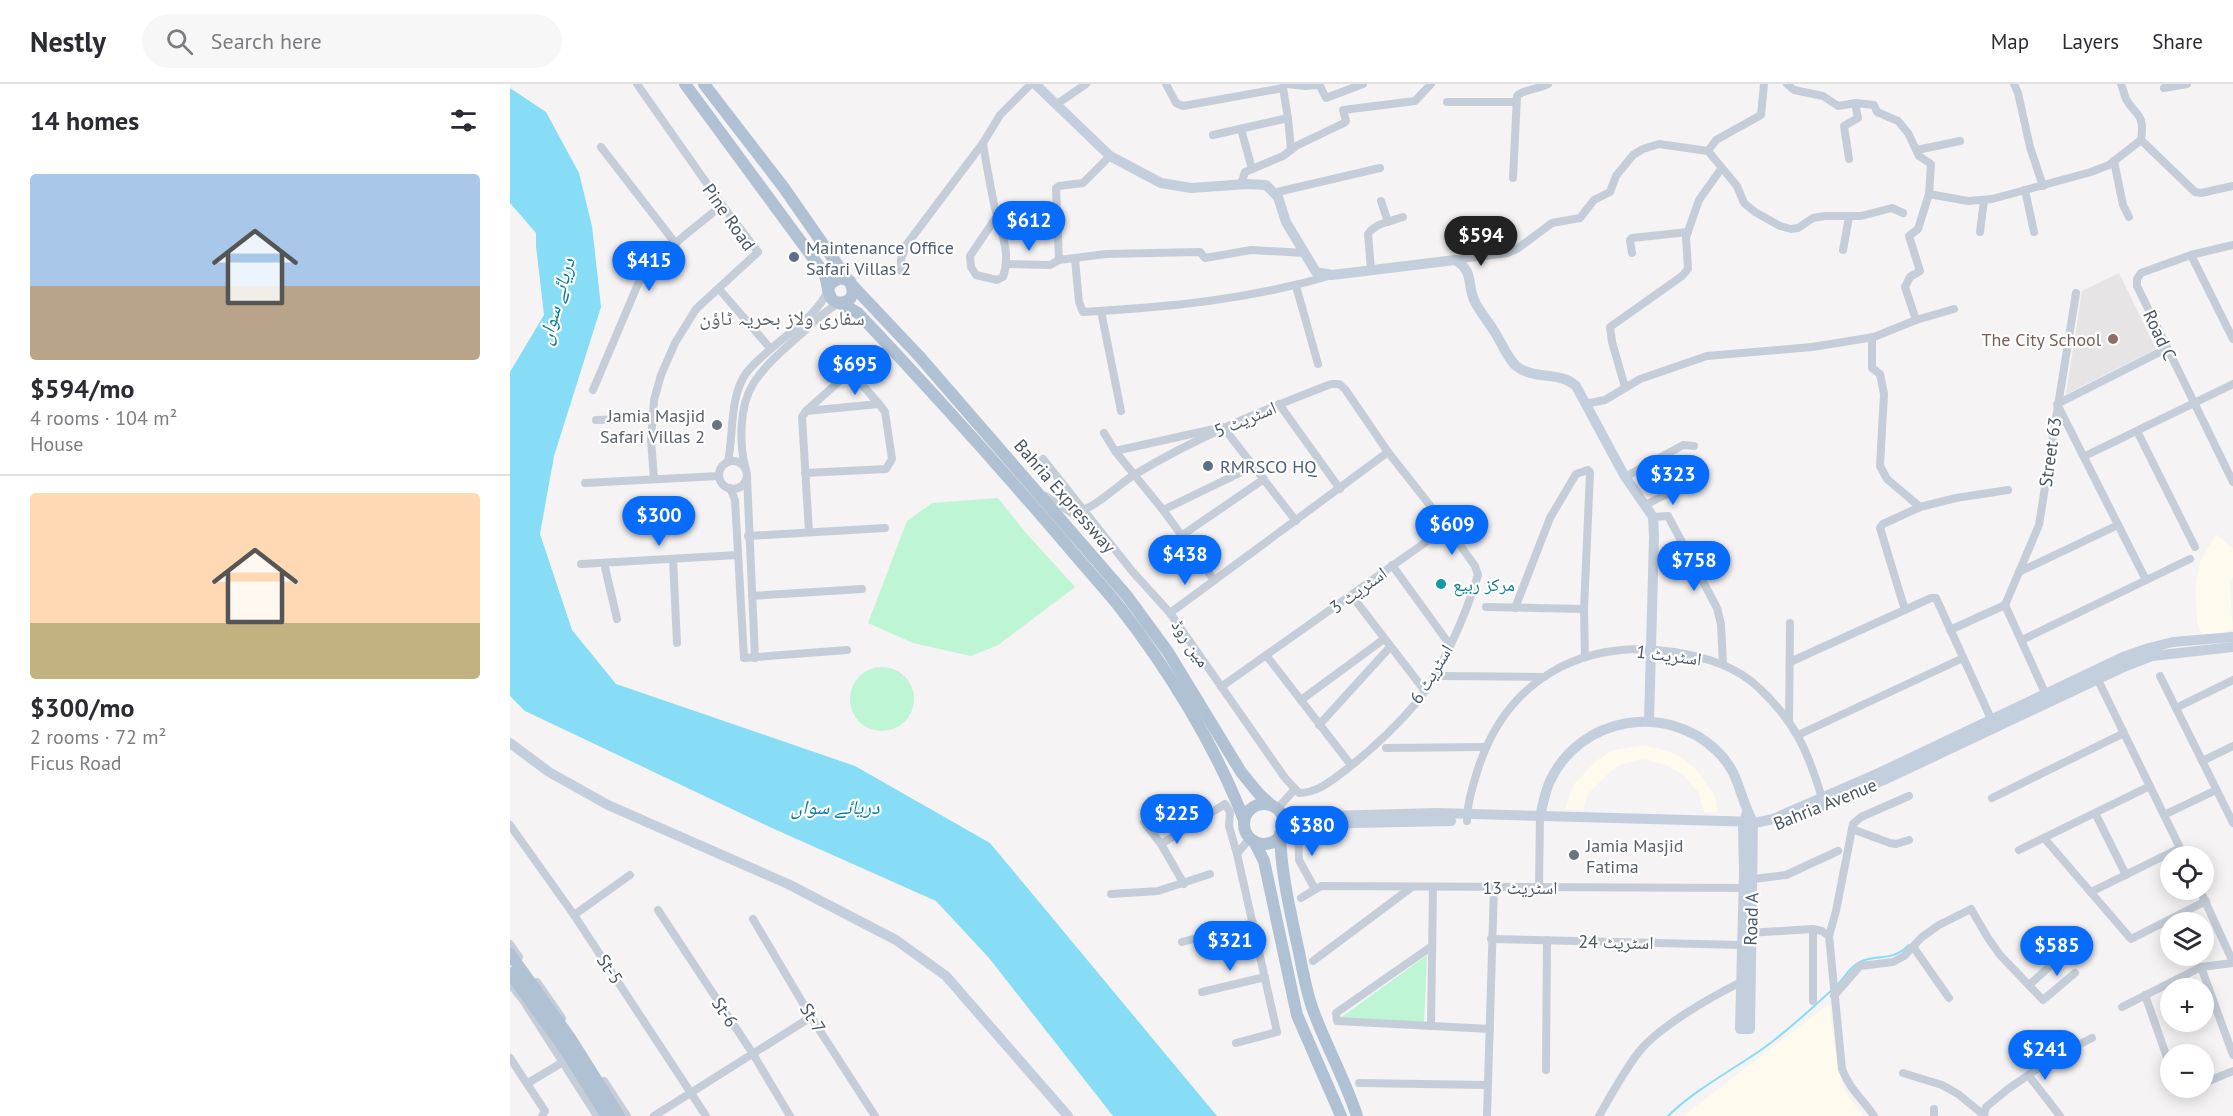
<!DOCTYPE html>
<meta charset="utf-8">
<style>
body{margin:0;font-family:"PT Sans","Noto Naskh Arabic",sans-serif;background:#f7f7f7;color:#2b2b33;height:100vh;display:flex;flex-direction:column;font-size:22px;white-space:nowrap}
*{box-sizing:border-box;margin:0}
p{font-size:20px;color:#7c7c81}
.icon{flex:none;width:33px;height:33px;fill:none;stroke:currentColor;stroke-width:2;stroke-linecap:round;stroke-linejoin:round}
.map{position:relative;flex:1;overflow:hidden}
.drawer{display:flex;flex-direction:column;background:#fff;width:510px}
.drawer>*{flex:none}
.buttons{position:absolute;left:1650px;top:762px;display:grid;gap:12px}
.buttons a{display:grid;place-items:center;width:54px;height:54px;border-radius:50%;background:#fff;box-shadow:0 3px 15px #0003;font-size:30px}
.price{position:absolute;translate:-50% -51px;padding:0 14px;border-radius:21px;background:#076bfb;color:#fff;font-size:20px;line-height:39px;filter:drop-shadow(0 2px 3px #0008)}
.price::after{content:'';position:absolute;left:50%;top:36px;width:18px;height:14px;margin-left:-9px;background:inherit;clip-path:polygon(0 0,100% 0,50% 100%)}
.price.on{background:#222;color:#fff}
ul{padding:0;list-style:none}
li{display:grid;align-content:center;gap:12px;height:318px;padding:0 30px}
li+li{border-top:2px solid #e1e1e2}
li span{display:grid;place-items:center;height:186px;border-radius:6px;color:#555}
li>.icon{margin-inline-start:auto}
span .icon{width:108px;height:108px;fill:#fffc;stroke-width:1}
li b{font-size:26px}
h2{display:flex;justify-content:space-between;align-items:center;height:72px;padding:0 30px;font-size:26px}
header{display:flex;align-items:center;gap:36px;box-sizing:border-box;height:84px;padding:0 30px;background:#fff;border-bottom:2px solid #e1e1e2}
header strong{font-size:28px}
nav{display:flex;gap:33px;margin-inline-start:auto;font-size:21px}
.search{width:420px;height:54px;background:#f7f7f7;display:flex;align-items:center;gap:15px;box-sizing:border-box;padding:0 21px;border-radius:33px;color:#7c7c81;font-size:22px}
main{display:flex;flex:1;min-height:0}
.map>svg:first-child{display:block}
</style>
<header>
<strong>Nestly</strong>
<div class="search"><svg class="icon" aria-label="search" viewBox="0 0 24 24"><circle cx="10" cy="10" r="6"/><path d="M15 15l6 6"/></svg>Search here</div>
<nav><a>Map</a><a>Layers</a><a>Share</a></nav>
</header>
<main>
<section class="drawer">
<h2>14 homes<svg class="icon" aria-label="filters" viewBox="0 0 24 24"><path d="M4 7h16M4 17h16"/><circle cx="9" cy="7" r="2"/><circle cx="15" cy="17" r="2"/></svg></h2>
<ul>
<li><span style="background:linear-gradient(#a9c7e8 60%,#b9a48a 0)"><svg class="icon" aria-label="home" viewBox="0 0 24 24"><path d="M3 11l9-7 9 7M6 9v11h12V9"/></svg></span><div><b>$594/mo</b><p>4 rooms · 104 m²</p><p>House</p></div></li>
<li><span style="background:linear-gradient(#ffd9b3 70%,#c2b280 0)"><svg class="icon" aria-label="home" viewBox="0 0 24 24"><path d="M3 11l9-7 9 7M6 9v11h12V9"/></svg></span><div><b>$300/mo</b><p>2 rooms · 72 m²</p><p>Ficus Road</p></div></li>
</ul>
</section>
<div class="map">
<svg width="1723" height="1032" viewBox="0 0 1723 1032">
<rect width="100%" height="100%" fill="#f5f3f3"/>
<g fill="#fefaed">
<polygon points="1706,450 1723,464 1723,492 1720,503 1723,545 1710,550 1693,553 1687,538 1685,505 1690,478"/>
<polygon points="1133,661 1157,667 1169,672 1187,686 1203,709 1207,719 1207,728 1194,728 1188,708 1173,691 1156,681 1133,675 1112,680 1101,687 1078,710 1073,726 1055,725 1064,700 1086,677 1099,668 1109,665"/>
<polygon points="1319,920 1325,965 1334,1006 1353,1032 1173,1032"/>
</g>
<polygon fill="#e6e4e4" points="1609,189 1646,265 1556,310 1572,207"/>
<g fill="#bef5d5">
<polygon points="488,414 516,449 565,503 488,561 461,572 403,559 358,539 397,437 422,419"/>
<circle cx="372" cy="615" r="32"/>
<polygon points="917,871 914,938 829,935"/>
</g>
<polygon fill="#87dcf6" points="0,4 36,28 69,89 82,142 91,223 44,372 30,450 62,546 106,600 345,682 480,759 707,1032 603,1032 479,874 426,817 262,744 15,627 0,612 0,288 34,231 26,162 26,149 0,119"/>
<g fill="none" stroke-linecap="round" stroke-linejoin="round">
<g stroke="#87dcf6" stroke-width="2">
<path d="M1326,902C1334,895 1340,882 1350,878C1369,869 1380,879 1399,861"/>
<path d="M1158,1032C1185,1006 1217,989 1248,968C1275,950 1298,927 1322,906"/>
</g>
<g stroke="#c5ced8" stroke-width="8">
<polyline points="127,0 212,121 248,168 186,225 165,259 151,291 144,316 141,356 144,394"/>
<polyline points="656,0 666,19 673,22 773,4"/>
<polyline points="775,0 773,4 778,34"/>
<polyline points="777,0 795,2 809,1"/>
<polyline points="809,0 816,14 853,0"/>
<polyline points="1277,0 1284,6 1313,12 1328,22 1346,19 1364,21 1367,28 1388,37 1398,49 1409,72 1421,80 1419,110 1408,145 1399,152 1410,187 1400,193 1395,203 1406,236"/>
<polyline points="1504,0 1508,9 1520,63 1533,102"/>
<polyline points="1654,4 1677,0"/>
<polyline points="937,18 1006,18"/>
<polyline points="547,20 576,0"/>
<polyline points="731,45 742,85"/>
<polyline points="703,51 778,34 781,66"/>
<polyline points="1631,56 1685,108 1691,109 1723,102"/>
<path d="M473,59C476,79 480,100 484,120C489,144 502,167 493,193L487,196L466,191L461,183L460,172L487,132"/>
<polyline points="91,63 166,160"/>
<polyline points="1407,66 1450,57"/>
<polyline points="1198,67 1206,56 1251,31 1254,0"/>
<polyline points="1339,75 1334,42 1348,34 1345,19"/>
<polyline points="1604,77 1613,121 1619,133"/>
<path d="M1003,94L1007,12C1014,5 1029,5 1038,0"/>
<polyline points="731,100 735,88 773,72 786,62 834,39 836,37 833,26 905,17 921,0"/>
<polyline points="1515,106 1524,148"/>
<polyline points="763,109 870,84"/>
<path d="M1419,110L1458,117L1482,115L1581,88L1599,81L1631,56C1635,28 1626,33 1616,15C1614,10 1613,5 1611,0"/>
<polyline points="871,117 878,138"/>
<polyline points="1470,148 1474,116"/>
<polyline points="1723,161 1681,171 1631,189 1627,195 1627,202 1723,398"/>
<polyline points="1333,166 1339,133"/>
<polyline points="1122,169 1120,156 1122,154 1178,148"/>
<polyline points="1681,171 1723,255"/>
<path d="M565,175L569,218L573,228C659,223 739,216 822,191"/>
<polyline points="549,176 546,104 549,102 573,99 600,72"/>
<polyline points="945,176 997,169 1007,165 1042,139 1070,134 1084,116 1100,108 1106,92 1123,71 1133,65 1149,60 1198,67 1227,102 1234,119 1245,128 1270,142 1281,145 1288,144 1303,134 1315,132 1351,132 1382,124 1393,129"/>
<polyline points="497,180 540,181 549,176 596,170 690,168 695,174 741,166 794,169"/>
<path d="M861,186L858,150C866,139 881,137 893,133"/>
<polyline points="391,187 391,175 397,160 473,59 490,31 521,0"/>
<polyline points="786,202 808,280"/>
<polyline points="209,205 260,264"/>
<polyline points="591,227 611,327"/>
<polyline points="1362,253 1362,284 1370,290 1374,310 1370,382 1377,395 1410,423"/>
<polyline points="340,287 369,320"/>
<polyline points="1115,303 1102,258 1100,243 1172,192 1178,185 1176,153 1189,116 1211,85"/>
<path d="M83,306L128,200C148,169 184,145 212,121"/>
<polyline points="769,320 830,405"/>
<polyline points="1075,320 1095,316 1130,295 1197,272 1302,263 1364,253 1406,236 1444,225"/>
<polyline points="296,327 365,265"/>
<polyline points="86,336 141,334"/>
<polyline points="1627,347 1685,463"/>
<polyline points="594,349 605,367 653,426 704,496"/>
<polyline points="605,367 713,343 786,437"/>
<polyline points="1575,372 1723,300"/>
<path d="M533,375L622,487L660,529L775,694L789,709C808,709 822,696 837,685C862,665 886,643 906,619C932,587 956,530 968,491L965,482L937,443L878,368L835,305L829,300H821C754,326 686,353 624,391C606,402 583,427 562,429L535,412"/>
<path d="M218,377C224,349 219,312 237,288C259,260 306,237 318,206"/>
<circle cx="223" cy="391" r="14"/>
<path d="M236,386C229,361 229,323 243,300C255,281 274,265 291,250C303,239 315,226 330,219"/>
<polyline points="295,389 376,385 382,375 375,328 369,320 296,327 292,333 299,448"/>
<polyline points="237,393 245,574"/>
<polyline points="1115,393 1173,361 1184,362"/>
<polyline points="75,399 209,392"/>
<polyline points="220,404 225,416 234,574 337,566"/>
<polyline points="1135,421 1179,399"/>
<polyline points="653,426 744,382"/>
<polyline points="1143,433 1158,432 1207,524 1211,540 1213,580"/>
<polyline points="238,452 375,444"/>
<polyline points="671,452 754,395"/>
<polyline points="163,475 167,559"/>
<polyline points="94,479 107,535"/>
<polyline points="71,480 228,471"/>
<polyline points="882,481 940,561"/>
<polyline points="1509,488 1608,441"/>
<polyline points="1636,496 1547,320 1656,265"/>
<polyline points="242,512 352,505"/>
<polyline points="842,512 915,607"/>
<polyline points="1495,521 1529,441 1566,209"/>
<polyline points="1495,521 1536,611"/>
<polyline points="976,523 1074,525"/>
<polyline points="1005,524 1040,434 1066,390 1078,386 1080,388 1074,525 1075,573"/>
<polyline points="1395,526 1370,444 1373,440 1410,423 1446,414 1498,406"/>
<polyline points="660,529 878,368"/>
<polyline points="1440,546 1495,521"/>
<polyline points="1512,556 1680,475"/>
<polyline points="756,571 841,681"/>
<polyline points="1280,578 1421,514 1426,514 1482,637"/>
<polyline points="933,592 1034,593"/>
<polyline points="1586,592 1674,772"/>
<polyline points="1650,592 1723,739"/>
<polyline points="711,603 937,443"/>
<polyline points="791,616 874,555"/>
<polyline points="1666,624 1723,596"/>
<polyline points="1279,638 1280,539"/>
<polyline points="809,641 880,563"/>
<polyline points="1288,651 1453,574"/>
<polyline points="876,664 975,663"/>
<polyline points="1692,677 1723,662"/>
<polyline points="1482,714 1614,649"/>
<polyline points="767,725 785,705"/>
<polyline points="1585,729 1616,791"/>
<polyline points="1654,731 1706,706"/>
<path d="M957,737C957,720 962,705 967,688C995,597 1070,554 1164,568C1195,573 1227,582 1250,605C1286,639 1298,668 1312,714"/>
<polyline points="634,738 651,760 674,800"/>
<polyline points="0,741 64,831 196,1032"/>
<polyline points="788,743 789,776 805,805"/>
<polyline points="1342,745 1380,759 1386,760 1399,756"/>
<polyline points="1534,754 1621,855 1696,817"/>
<polyline points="651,760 715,720 720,728 719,742 727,770"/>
<polyline points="1509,766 1640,702"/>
<polyline points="1243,795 1276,791 1328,767"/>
<polyline points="1029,803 1030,732"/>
<polyline points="1690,806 1723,878"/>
<polyline points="1581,808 1670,764"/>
<polyline points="601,810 648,807 700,790"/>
<polyline points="791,814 811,802 1233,804"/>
<polyline points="148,826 243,970 280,1032"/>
<polyline points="64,831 120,791"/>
<polyline points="243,835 301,933 365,1032"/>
<polyline points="1303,845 1303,917"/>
<polyline points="1238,849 1303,845 1312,847 1319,852"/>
<polyline points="981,855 1231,861"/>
<polyline points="672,858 743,839"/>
<polyline points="0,860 9,873"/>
<polyline points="922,862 826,929 827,937 980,945"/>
<polyline points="1404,864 1439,914"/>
<polyline points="803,877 902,803"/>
<polyline points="1691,883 1723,971"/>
<polyline points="27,898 52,934"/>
<polyline points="0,900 13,916 87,1032"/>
<polyline points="1519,901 1547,876 1561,867"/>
<polyline points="692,908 755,893"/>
<polyline points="1635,911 1660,982"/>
<polyline points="1324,912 1350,882 1383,878 1394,872 1412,853 1429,841 1461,825 1478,854 1490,871 1533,916 1565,889"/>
<polyline points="1612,923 1691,883 1723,879"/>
<polyline points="921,942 923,803"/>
<polyline points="726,959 767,948 727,770 740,754"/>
<polyline points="0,974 35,1027 32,1032"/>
<polyline points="1036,986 1037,856"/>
<polyline points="1393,989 1432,1001 1448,1010 1474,1031"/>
<polyline points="1519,992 1550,1032"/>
<polyline points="94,997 117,1032"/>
<polyline points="18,999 53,978"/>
<polyline points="849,999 977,1001"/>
<polyline points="1694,999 1723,987"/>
<polyline points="1669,1004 1675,1007 1683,1004"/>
<polyline points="144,1032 301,933"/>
<polyline points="977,1032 984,803"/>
<path d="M1089,1032C1101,1011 1113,989 1128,969C1148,943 1201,913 1231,898"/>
<path d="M1364,1032C1352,1014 1340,1006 1332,985L1319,852L1326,827L1343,740L1351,733L1399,712"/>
<polyline points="1424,1032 1424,1025"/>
<polyline points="1474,1032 1476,1023 1498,1005 1546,972 1582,954"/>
</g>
<g stroke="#c4cfdd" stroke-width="10">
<path d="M525,0L600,72L651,99L681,104L737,100L756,101L768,113L776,138L806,188L822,191L945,176C964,187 957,199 964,216C969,227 978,237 984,247C992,259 996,272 1006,282C1023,296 1050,287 1066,302L1114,391L1143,433L1144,453L1139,637"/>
<polyline points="0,659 39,688 98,721 278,800 386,856 436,892 558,1032"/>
<polyline points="1310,723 1374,696 1616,582 1642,572 1723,563"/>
<polyline points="772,731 785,729 815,732 927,729 1249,738 1263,735 1371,688 1613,573 1639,564 1663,558 1723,553"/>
<path d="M1030,732C1033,720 1035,708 1040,697C1070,633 1155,618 1206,666C1231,690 1228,711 1243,738L1240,945H1230L1234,788L1233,744L1237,727"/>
<polyline points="772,746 843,739 941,737"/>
</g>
<g stroke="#b0c1d4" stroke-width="12">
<path d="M175,0L314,189C319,199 316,223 334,218C340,217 342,213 343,207L340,197L330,194L321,199L318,206"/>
<polyline points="194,0 274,104 338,196"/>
<polyline points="343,202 409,272 617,512 658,568 731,688 749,710 761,721"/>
<path d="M330,219L348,229C419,304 488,381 555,459C572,480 591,500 608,521C658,585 705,661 734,736"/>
<circle cx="754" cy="740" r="20"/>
<path d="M770,750C771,787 779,822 787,859C792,881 795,904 803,926C816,962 835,995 847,1032"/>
<polyline points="744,757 754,777 787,931 831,1032"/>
<polyline points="0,870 60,954 109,1032"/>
<polyline points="0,889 52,961 97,1032"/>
</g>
</g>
<g fill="#5c6f8a" stroke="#fff" stroke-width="2">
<circle cx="284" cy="173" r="6"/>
<circle cx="698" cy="382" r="6"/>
</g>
<circle fill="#8d6e63" stroke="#fff" stroke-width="2" cx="1603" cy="255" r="6"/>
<g fill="#6b7280" stroke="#fff" stroke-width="2">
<circle cx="207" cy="341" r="6"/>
<circle cx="1064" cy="771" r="6"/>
</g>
<circle fill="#0f9aa8" stroke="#fff" stroke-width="2" cx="931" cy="500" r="6"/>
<g text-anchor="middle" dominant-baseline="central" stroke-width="4.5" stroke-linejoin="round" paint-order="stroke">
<g font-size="18" fill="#485563" stroke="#fff">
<text transform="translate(219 133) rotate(55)">Pine Road</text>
<text transform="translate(1650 251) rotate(65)">Road C</text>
<text transform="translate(735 335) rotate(-23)">اسٹریٹ 5</text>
<text transform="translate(1540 368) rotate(-82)">Street 63</text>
<text transform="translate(555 412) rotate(49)">Bahria Expressway</text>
<text transform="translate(848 506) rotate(-36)">اسٹریٹ 3</text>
<text transform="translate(681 559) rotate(56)">مین روڈ</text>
<text transform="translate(1159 571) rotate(7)">اسٹریٹ 1</text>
<text transform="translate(921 590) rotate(-59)">اسٹریٹ 6</text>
<text transform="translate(1315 720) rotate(-22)">Bahria Avenue</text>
<text x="1010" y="803">اسٹریٹ 13</text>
<text transform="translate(1241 835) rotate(-88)">Road A</text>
<text transform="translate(1106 858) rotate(1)">اسٹریٹ 24</text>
<text transform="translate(100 885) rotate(57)">St-5</text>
<text transform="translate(215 928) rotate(57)">St-6</text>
<text transform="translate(303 934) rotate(58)">St-7</text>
</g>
<g font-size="18" fill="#4e5e75" stroke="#fff" text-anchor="start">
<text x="296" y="163">Maintenance Office<tspan x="296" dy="21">Safari Villas 2</tspan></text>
<text x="710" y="382">RMRSCO HQ</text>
</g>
<g font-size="18" fill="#785e54" stroke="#fff" text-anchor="end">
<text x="1591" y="255">The City School</text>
</g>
<g font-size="18" fill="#5b616d" stroke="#fff" text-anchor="end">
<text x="195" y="331">Jamia Masjid<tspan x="195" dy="21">Safari Villas 2</tspan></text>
<text x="1076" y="761" text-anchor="start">Jamia Masjid<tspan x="1076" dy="21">Fatima</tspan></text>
</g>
<g font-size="18" fill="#0d838f" stroke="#fff" text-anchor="start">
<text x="943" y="500">مرکز ربیع</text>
</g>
<g font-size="20" font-style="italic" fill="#037ea3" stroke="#fff">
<text transform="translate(46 217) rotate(-74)">دریائے سواں</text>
<text x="325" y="723">دریائے سواں</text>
</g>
<g font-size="20" fill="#5e6269" stroke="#fff">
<text x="272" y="234">سفاری ولاز بحریہ ٹاؤن</text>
</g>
</g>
</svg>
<div class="buttons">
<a><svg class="icon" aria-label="locate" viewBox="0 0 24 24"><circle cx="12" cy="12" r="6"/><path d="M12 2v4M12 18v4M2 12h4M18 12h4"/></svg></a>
<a><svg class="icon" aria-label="layers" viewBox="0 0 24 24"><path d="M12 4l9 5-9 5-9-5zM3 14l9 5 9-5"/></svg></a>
<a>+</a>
<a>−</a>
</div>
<b class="price" style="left:519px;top:168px">$612</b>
<b class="price on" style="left:971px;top:183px">$594</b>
<b class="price" style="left:139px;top:208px">$415</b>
<b class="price" style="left:345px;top:312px">$695</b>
<b class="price" style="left:1163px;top:422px">$323</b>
<b class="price" style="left:149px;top:463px">$300</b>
<b class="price" style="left:942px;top:472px">$609</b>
<b class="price" style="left:675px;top:502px">$438</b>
<b class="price" style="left:1184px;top:508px">$758</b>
<b class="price" style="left:667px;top:761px">$225</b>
<b class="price" style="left:802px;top:773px">$380</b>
<b class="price" style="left:720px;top:888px">$321</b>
<b class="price" style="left:1547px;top:893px">$585</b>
<b class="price" style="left:1535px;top:997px">$241</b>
</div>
</main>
